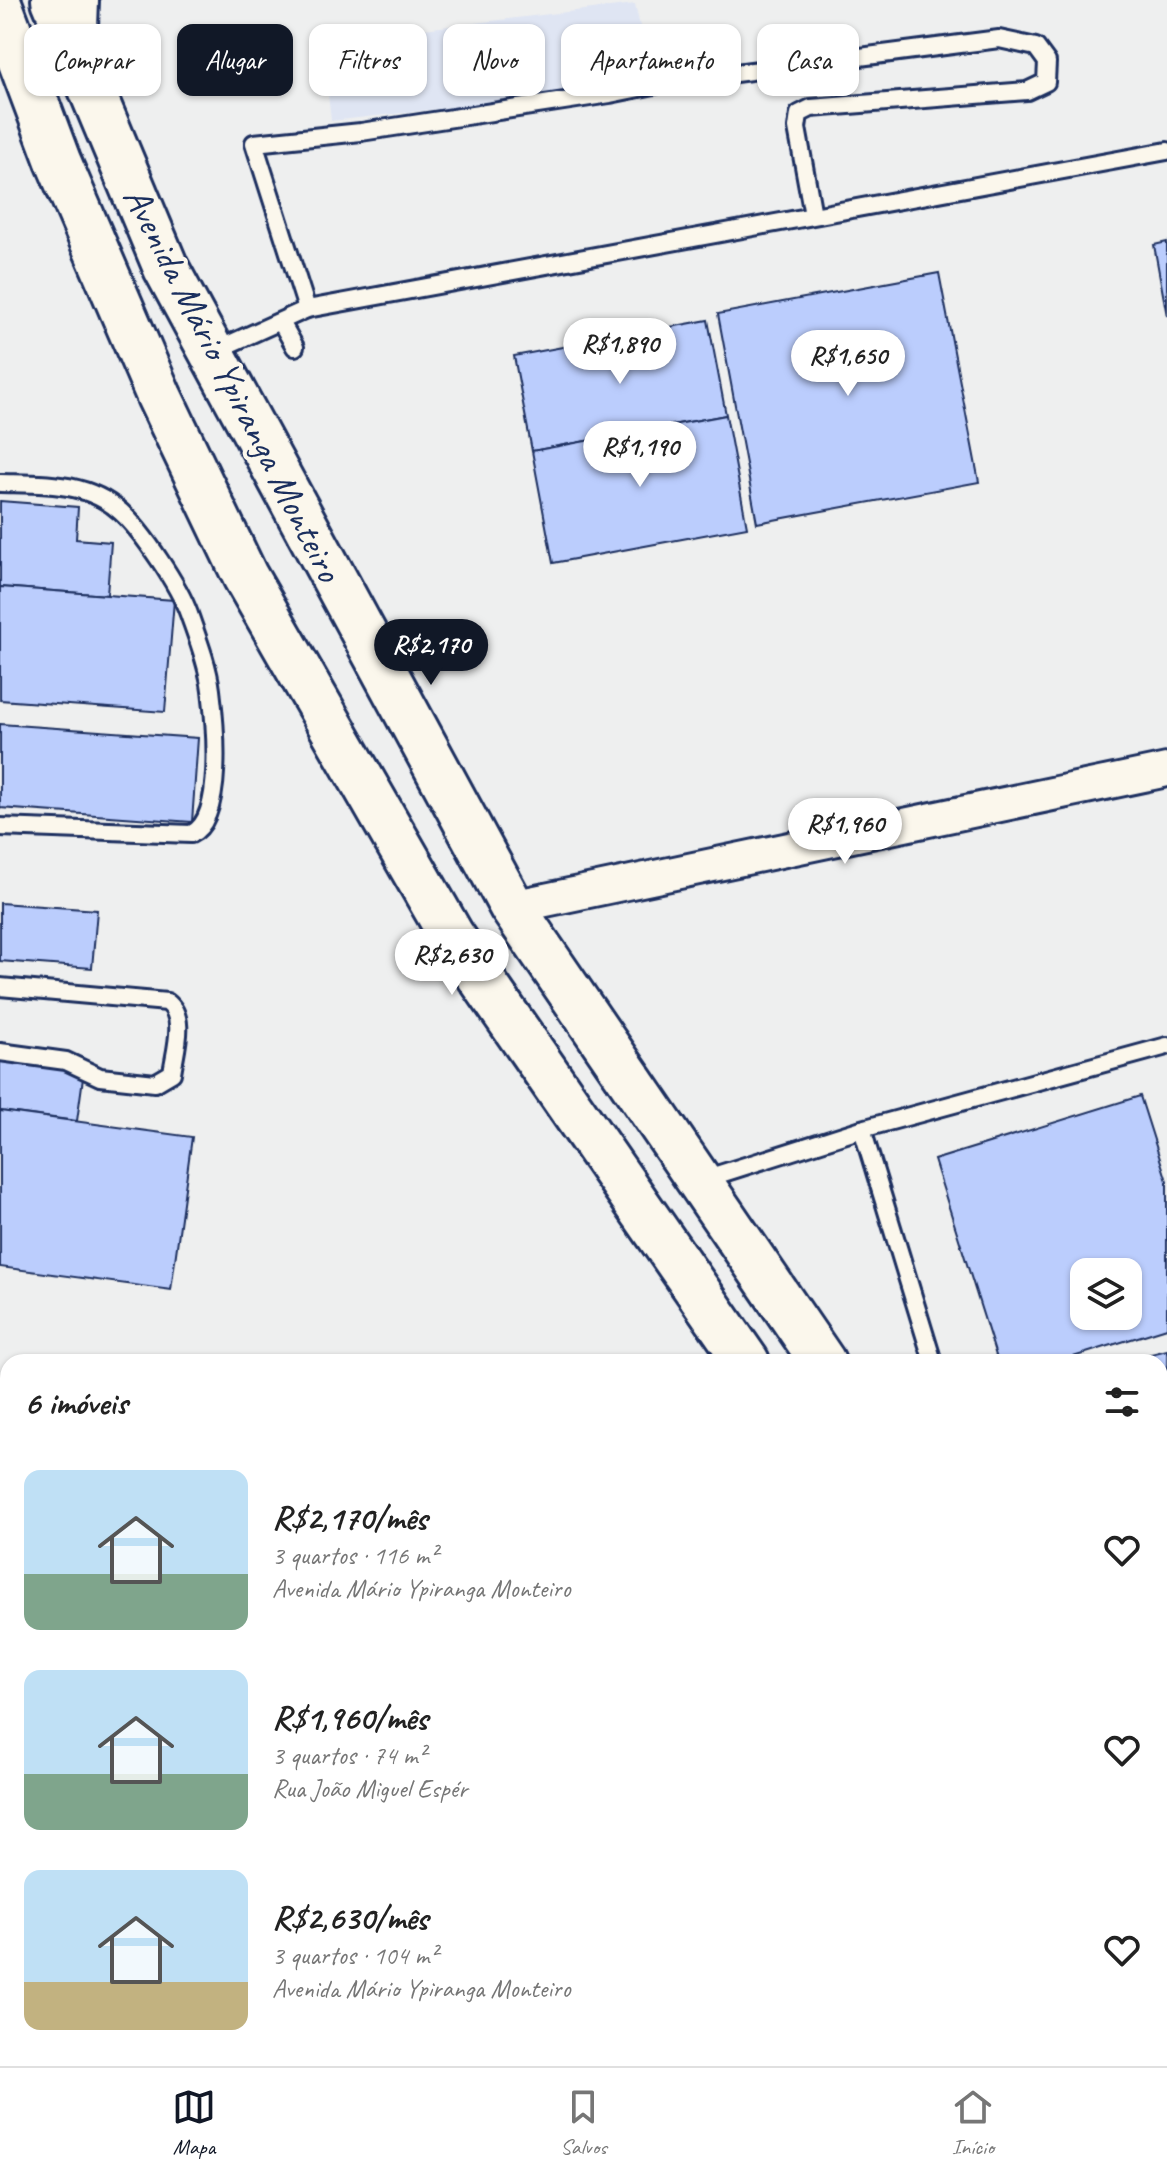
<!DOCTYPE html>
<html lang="pt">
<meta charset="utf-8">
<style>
body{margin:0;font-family:Caveat,sans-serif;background:#f2f2f2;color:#222;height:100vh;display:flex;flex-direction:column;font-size:30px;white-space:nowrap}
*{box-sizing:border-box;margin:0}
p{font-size:26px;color:#767676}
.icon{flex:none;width:44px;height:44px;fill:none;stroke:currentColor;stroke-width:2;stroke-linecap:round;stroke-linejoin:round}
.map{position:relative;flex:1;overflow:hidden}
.details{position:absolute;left:0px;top:1354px;width:1168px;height:712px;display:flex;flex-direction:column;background:#fff;border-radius:24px 24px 0 0;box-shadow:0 2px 6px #0004}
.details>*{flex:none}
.hud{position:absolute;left:24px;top:24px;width:1120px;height:72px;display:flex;gap:16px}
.buttons{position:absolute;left:1070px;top:1258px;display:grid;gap:16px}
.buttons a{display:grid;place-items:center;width:72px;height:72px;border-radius:16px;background:#fff;box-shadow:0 2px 6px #0004;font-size:40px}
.price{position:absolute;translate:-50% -68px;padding:0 18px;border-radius:28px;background:#fff;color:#222;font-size:26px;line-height:52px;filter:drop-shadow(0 2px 4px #0008)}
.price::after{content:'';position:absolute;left:50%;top:48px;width:24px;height:18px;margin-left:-12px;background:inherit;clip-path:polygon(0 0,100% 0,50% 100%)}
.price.selected{background:#111827;color:#fff}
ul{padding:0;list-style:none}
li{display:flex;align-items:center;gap:24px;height:200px;padding:0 24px}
li span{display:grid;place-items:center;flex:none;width:224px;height:160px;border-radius:16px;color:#555}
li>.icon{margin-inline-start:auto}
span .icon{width:96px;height:96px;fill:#fffc;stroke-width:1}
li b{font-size:34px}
h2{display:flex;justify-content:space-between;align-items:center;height:96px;padding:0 24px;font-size:34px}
.tag{padding:0 28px;border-radius:16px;background:#fff;box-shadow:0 2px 6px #0004;font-size:28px;line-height:72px}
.tag.selected{background:#111827;color:#fff}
.dock{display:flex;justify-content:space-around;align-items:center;height:112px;border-top:2px solid #e0e0e0;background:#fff;font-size:22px;color:#767676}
.dock a{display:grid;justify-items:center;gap:4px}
.dock .selected{color:#111827}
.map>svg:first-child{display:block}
</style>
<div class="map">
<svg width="1167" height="2066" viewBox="0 0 1167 2066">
<rect width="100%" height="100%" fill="#eeefef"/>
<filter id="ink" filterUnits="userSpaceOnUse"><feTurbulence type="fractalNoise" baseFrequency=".0125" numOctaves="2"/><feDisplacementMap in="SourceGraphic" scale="16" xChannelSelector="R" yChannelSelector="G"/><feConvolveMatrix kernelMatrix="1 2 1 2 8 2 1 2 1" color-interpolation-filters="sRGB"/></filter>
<g filter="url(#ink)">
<polygon fill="#dfe5f3" points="635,4 653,85 331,121 322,41"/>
<g fill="#bbcdfd" stroke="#1b2f5e" stroke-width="2" fill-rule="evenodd">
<polygon points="1167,242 1167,316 1154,245"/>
<polygon points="939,273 979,482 757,523 718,314"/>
<polygon points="708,320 726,415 532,451 514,356"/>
<polygon points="726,415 747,527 553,563 532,451"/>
<polygon points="0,501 78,507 76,539 111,542 107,595 0,587"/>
<polygon points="0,587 174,600 165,712 0,700"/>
<polygon points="0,724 198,738 192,822 0,808"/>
<polygon points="0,903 97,910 92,968 0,961"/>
<polygon points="0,1056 75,1067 83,1078 77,1121 0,1111"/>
<path d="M1140,1096L1167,1181V1328L1057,1362H998L934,1160ZM1084,1272H1128V1316H1084Z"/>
<polygon points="0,1111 192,1137 171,1290 0,1267"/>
<polygon points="1167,1350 1167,1453 1160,1455 1160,1362 1119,1362"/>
</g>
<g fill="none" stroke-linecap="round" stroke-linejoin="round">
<defs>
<g id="service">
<polyline points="307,309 254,143 361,132 610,94 674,81 999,39 1036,47 1047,62 1046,82 1027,91 811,108 799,114 797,128 813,215"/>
<polyline points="281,322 295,347"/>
<polyline points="214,351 307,309 1167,151"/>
<path d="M0,483C43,484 87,481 121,512C143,532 179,586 189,614C197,637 208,665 211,690C215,722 225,819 191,834L0,827"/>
<path d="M0,987L167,1002C187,1017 175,1050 172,1073L155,1083L100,1077L66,1061L0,1052"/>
<polyline points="862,1129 933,1362"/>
<polyline points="701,1180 862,1129 1167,1046"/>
<polyline points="0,1597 8,1598"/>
<polyline points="0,1675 8,1676"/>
<polyline points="0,1979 8,1934"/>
</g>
<g id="minor">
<polyline points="80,53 82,0"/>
<polyline points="512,907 1167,770"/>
<polyline points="1160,1727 1167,1725"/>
<polyline points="230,2058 230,2066"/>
</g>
<g id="secondary">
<polyline points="54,0 166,268 512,907 823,1362"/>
<polyline points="0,6 58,161 159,396 245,576 451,935 747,1362"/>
<polyline points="1160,1843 1167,1852"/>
<polyline points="1160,1976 1167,1986"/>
</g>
</defs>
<use href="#service" stroke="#1b2f5e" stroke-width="22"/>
<use href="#minor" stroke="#1b2f5e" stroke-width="38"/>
<use href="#secondary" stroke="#1b2f5e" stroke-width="50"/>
<use href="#service" stroke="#fbf7ec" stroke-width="16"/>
<use href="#minor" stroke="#fbf7ec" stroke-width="32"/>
<use href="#secondary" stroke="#fbf7ec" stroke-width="44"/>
</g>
</g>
<g text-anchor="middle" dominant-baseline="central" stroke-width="8" stroke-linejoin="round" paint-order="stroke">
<g font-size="38" fill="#1b2f5e" stroke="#fbf7ec">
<text transform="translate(233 384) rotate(63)">Avenida Mário Ypiranga Monteiro</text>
</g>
</g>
</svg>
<div class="buttons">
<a><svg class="icon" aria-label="layers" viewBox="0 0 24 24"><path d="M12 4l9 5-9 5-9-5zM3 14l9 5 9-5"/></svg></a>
</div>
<b class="price" style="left:620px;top:386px">R$1,890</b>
<b class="price" style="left:848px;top:398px">R$1,650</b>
<b class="price" style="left:640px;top:489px">R$1,190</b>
<b class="price selected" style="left:431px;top:687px">R$2,170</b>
<b class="price" style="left:845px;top:866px">R$1,960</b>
<b class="price" style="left:452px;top:997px">R$2,630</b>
<div class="hud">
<a class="tag">Comprar</a>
<a class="tag selected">Alugar</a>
<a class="tag">Filtros</a>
<a class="tag">Novo</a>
<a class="tag">Apartamento</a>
<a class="tag">Casa</a>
</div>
<section class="details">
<h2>6 imóveis<svg class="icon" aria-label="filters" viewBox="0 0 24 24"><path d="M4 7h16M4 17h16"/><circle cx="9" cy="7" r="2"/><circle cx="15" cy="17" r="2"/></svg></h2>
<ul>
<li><span style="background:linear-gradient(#bfe0f5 65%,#7fa58c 0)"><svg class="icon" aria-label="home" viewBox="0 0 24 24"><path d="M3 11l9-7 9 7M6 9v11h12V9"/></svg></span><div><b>R$2,170/mês</b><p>3 quartos · 116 m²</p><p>Avenida Mário Ypiranga Monteiro</p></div><svg class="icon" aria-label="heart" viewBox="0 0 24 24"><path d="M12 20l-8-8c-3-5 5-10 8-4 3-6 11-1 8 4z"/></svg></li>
<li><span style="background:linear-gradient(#bfe0f5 65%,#7fa58c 0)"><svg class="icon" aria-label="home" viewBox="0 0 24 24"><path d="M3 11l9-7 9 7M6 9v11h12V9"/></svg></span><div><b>R$1,960/mês</b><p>3 quartos · 74 m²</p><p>Rua João Miguel Espér</p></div><svg class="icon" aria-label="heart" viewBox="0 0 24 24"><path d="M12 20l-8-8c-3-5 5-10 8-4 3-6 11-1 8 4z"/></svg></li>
<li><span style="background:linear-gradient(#bfe0f5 70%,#c2b280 0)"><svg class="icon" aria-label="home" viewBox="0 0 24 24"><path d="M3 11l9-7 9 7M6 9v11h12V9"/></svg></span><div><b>R$2,630/mês</b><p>3 quartos · 104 m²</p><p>Avenida Mário Ypiranga Monteiro</p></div><svg class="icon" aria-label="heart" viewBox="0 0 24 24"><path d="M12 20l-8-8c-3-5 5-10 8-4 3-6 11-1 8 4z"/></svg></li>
</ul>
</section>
</div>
<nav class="dock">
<a class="selected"><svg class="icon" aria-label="map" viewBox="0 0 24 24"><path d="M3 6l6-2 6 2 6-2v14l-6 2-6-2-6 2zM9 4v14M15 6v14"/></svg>Mapa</a>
<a><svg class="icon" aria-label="saved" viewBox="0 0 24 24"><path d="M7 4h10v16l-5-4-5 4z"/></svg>Salvos</a>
<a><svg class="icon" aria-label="home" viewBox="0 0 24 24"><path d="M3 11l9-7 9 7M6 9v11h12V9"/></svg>Início</a>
</nav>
